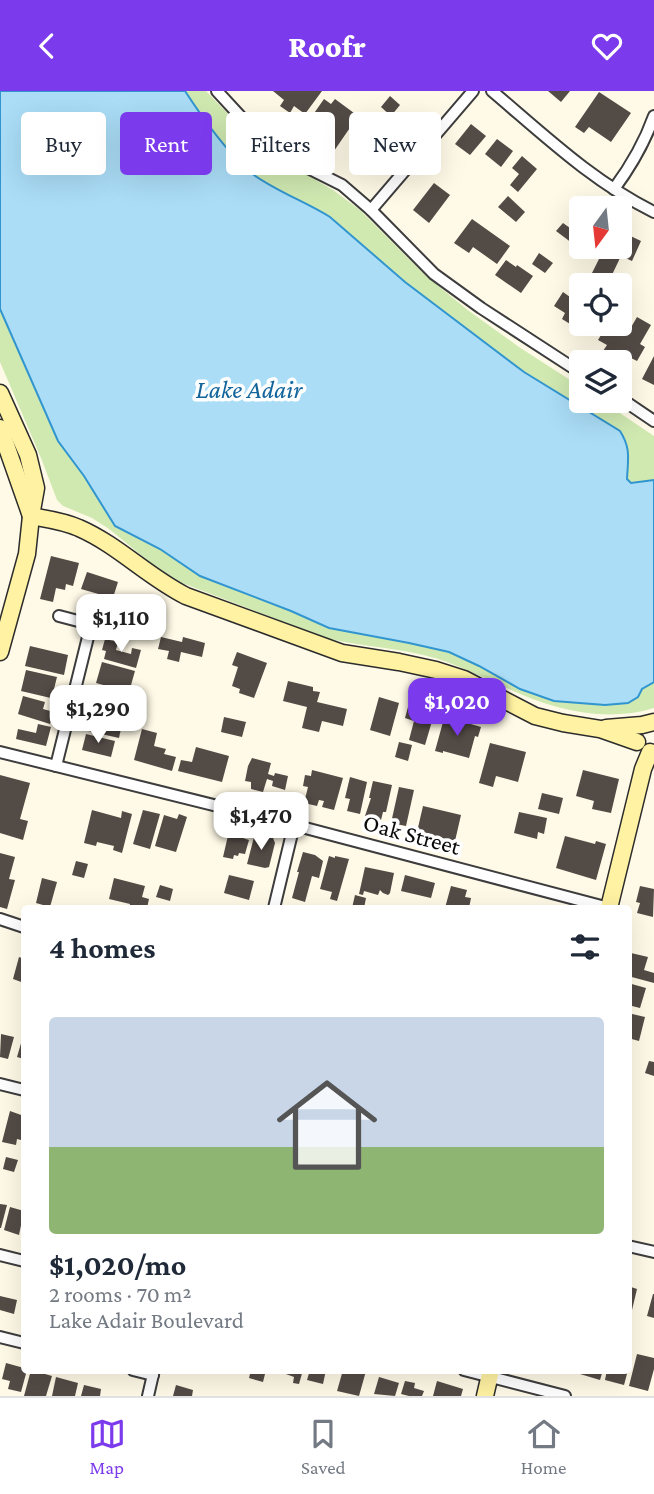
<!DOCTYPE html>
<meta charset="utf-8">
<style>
body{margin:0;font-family:"Crimson Pro",serif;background:#f6f6f7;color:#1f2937;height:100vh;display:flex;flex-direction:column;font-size:26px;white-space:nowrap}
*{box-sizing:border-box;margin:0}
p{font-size:23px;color:#747a83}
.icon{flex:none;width:38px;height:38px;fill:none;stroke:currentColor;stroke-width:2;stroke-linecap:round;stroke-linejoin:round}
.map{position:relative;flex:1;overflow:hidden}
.details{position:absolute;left:21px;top:814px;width:611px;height:469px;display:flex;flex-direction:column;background:#fff;border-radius:7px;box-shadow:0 7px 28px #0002}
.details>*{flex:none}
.top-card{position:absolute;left:21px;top:21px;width:612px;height:63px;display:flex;gap:14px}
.needle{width:46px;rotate:195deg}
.controls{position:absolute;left:569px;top:105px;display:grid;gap:14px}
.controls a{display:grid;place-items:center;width:63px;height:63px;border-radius:7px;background:#fff;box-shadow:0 7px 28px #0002;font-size:35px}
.price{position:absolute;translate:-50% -60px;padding:0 16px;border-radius:14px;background:#fff;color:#222;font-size:23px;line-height:46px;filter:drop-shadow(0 2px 4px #0008)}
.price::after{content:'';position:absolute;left:50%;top:42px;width:21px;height:16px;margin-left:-10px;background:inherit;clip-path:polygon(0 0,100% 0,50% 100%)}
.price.selected{background:#7c3aed;color:#fff}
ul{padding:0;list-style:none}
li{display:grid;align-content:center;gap:14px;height:371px;padding:0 28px}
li+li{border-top:2px solid #e0e1e3}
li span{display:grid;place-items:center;height:217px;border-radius:7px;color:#555}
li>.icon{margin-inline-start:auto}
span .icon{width:126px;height:126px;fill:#fffc;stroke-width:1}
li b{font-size:30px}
h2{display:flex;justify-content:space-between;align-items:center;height:84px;padding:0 28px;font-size:30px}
.tag{padding:0 24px;border-radius:7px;background:#fff;box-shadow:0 7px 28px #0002;font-size:24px;line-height:63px}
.tag.selected{background:#7c3aed;color:#fff}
header{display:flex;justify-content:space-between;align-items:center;height:91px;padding:0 28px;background:#7c3aed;color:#fff;font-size:32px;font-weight:800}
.tab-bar{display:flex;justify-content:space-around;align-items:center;height:98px;border-top:2px solid #e0e1e3;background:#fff;font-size:19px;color:#747a83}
.tab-bar a{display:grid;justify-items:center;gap:4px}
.tab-bar .selected{color:#7c3aed}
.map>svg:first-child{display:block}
</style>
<header><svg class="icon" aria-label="back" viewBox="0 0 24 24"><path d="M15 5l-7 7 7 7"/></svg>Roofr<svg class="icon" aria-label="heart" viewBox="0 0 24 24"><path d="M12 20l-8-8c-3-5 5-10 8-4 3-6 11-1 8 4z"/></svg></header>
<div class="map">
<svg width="654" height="1305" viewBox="0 0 654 1305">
<rect width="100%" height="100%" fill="#fffae7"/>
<g fill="#d0e9b1">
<path d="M185,0H206L261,57L333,99L360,119L426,185L469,220L519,256L581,296V310H602L654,345V389L631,392L627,387C629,368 631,357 620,340L524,281L405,191L330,126C312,114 291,108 272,96C235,74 208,37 185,0Z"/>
<path d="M0,218L58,350L84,385L160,458L200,485L291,520L329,537L409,552L449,561L479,575L638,606L642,598L654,591V617C605,632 554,619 509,598C484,587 461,575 435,567C401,557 365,556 330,548C308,542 286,533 265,524C235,512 205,501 175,489L157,477L109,438L92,427L63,415L57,409L41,367L0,271Z"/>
</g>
<path fill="#abddf7" stroke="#3195cf" stroke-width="2" d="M0,0H185C200,23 215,45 234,65C240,72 246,79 254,84C278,101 306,111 330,126L405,191L524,281L620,340C631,357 628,368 627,388L631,392L654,389V591L642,598L638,606L628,612L605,614L554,610L520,598L479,575L449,561L409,552L329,537L291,520L200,485L160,458L115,435L84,385L58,350L0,218Z"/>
<g fill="#534b46">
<polygon points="273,0 322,0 305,23 294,15 290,22 280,15 284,9"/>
<polygon points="548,0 570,0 561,11"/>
<polygon points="599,1 631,22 611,51 589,36 584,42 575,36"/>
<polygon points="390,5 400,14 391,25 381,16"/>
<polygon points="324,8 331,13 335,8 358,25 334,60 303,38"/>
<polygon points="471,33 486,45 470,64 455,53"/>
<polygon points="367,40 393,56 379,78 353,62"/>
<polygon points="497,48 513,60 501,76 485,63"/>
<polygon points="522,65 537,78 518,101 510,94 519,83 512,77"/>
<polygon points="434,92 450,104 429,132 413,119"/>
<polygon points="508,105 525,121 516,131 498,116"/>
<polygon points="581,122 581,149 576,155 556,140 563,132 570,137"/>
<polygon points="472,128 510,155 497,173 473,156 469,162 454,152"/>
<polygon points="620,140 641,150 632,170 621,165 609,190 592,182 605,156 620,156"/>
<polygon points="539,162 553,172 545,182 532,173"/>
<polygon points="506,169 516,176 517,174 533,185 521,202 495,184"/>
<polygon points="583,184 596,192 595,194 581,194 581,208 575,218 581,222 581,233 588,233 583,241 562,228 565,222 554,215 563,201 570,206"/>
<polygon points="637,226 651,234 640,253 645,256 637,270 629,266 626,273 603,260 607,254 598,249 607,234 626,245"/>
<polygon points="654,265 654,294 642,288"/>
<polygon points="51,465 79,472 73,495 66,493 65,499 56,497 53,511 40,508"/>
<polygon points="87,481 118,491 110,516 99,513 102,504 81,498"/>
<polygon points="129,504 157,520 143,544 134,539 139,530 130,525 128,529 118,523"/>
<polygon points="161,546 182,551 183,546 205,552 202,566 181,561 179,571 167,568 169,560 158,558"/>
<polygon points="105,548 118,551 116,559 131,563 132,557 141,559 136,577 104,568 106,560 102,559"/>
<polygon points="30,555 68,564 64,584 25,575"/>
<polygon points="237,561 267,572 254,607 239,602 240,598 232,595 238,576 232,574"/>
<polygon points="102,571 135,580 129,601 96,592"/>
<polygon points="26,579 57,586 54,598 57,599 55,608 21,600"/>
<polygon points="288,590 313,596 313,600 320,601 317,611 347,618 343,635 322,630 319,641 302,637 307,616 283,610"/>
<polygon points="94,596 108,600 106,608 121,612 124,604 133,606 129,619 124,618 122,625 96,618 99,608 91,606"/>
<polygon points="23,605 45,611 43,618 54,621 50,633 18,623"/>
<polygon points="379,606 399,612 390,645 370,639"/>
<polygon points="417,615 435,620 425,654 409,649 414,630 405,627 408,616 416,619"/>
<polygon points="88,620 123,628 119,647 84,639"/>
<polygon points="224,626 246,631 242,646 221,641"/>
<polygon points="450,627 481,636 478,646 475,645 469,667 443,660 443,662 435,660 443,631 449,633"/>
<polygon points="38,633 51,636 46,655 16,648 18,638 36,642"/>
<polygon points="142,638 157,642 154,655 166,658 164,663 176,666 172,680 134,669"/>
<polygon points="86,643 115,650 111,666 82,659"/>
<polygon points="399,651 412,654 408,670 395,666"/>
<polygon points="490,652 526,661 518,691 496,685 493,696 479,692"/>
<polygon points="196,656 229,665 222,691 178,680 181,669 192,671"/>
<polygon points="252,667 271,672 268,683 274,685 275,682 288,685 285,699 272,695 273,690 267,688 263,701 251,698 251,691 245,690 248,675"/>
<polygon points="312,679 343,687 334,719 322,716 324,710 319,709 317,715 304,712 308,696 303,695 305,684 311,685"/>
<polygon points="583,679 619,688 611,722 592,718 594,710 576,705"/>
<polygon points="0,684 30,692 20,728 28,730 23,749 0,742"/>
<polygon points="350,686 367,691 360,723 347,720 350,708 345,707"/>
<polygon points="373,690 392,694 386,721 383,721 381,729 365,725 371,707 369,707"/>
<polygon points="399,696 414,699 406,735 391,732"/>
<polygon points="542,702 563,707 559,723 538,718"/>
<polygon points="423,715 461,724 455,750 417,741"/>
<polygon points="92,719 121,727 122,720 132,723 122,762 113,759 114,755 97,751 96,755 84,752"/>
<polygon points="143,719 160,723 150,758 133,753"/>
<polygon points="519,721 547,727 544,743 538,741 537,748 514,742"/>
<polygon points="179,723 187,726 176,761 155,755 164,724 177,728"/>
<polygon points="230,736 245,740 243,747 249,749 245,763 239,762 238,765 234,764 233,768 223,766"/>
<polygon points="261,745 267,747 273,747 275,752 269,776 265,777 247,773 254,746 260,748"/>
<polygon points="565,745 595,753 596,750 606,753 596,789 556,777"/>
<polygon points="303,761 315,764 323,770 319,787 312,785 305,811 292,807 299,781 297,781"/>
<polygon points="0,762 15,766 9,788 15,789 7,818 0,816"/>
<polygon points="329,765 335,767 335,765 349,768 337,810 330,808 332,801 320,798"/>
<polygon points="76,770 88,773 84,787 72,784"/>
<polygon points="365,776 394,782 390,802 388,804 383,802 380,799 378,804 364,800 363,804 359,803"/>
<polygon points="229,784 254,790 249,809 224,802"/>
<polygon points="405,784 435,792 431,807 401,800"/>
<polygon points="42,787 57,791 50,816 36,812"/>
<polygon points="114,787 145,795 142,806 149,808 147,817 129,817 130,813 109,808"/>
<polygon points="160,794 173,798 170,810 156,806"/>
<polygon points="451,795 467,799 465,806 471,807 469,817 445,817"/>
<polygon points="640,795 654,798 653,826 637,822 640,812 636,811"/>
<polygon points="355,804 366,807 364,817 352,817"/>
<polygon points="631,862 648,866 644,879 654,882 654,892 628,885 628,871"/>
<polygon points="19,866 24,868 24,892 13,888"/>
<polygon points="628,892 646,897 640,917 628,914"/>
<polygon points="628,922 645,926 639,950 628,947"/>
<polygon points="24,942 24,968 17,966"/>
<polygon points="1,943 14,946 8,968 0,966"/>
<polygon points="649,970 654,971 654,985 645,982"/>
<polygon points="10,1020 24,1025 24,1034 21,1049 17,1048 16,1054 2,1051"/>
<polygon points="6,1066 18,1069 14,1081 3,1078"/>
<polygon points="0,1113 7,1114 1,1137 0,1137"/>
<polygon points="10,1116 24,1120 19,1144 4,1139"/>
<polygon points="628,1195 637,1198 632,1219 628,1218"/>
<polygon points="653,1203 654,1203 654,1227 647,1225"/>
<polygon points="0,1205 17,1209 14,1223 0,1219"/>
<polygon points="637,1263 654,1267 654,1278 648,1300 629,1295"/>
<polygon points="6,1272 24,1277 24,1279 27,1279 21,1301 8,1298 10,1290 2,1288"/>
<polygon points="31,1279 52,1285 46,1305 24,1305"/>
<polygon points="251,1279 266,1279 263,1291 249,1287"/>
<polygon points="275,1279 303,1279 299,1293 293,1292 294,1286"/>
<polygon points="310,1279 326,1279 323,1293 307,1289"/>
<polygon points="343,1279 366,1280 359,1305 337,1300"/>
<polygon points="581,1279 603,1279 600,1289 580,1283"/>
<polygon points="607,1279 628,1279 624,1294 605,1289"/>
<polygon points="56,1286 78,1292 75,1305 52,1305"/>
<polygon points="379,1286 399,1292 395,1305 374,1303"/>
<polygon points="405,1290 415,1292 414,1297 424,1300 422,1305 409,1305 401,1303"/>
<polygon points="437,1290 463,1298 461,1305 433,1305"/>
<polygon points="84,1294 101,1298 100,1305 81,1305"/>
<polygon points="176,1294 193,1299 192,1305 173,1305"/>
</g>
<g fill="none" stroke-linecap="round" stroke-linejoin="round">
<defs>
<g id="street">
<polyline points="217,0 263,50 288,67 342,94 371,119 434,183 481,217 581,282"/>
<path d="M492,0C544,44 593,91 654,121"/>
<path d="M614,98C631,75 644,53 654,25"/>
<polyline points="371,119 473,0"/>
<polyline points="620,307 654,330"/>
<polyline points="59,525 120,541"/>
<polyline points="0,661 294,734 609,817"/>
<polyline points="56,675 91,534"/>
<polyline points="274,817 294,734"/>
<polyline points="0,828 24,836"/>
<polyline points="0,993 24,999"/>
<polyline points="628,1155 654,1161"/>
<polyline points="0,1164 24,1170"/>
<polyline points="0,1246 24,1252"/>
<polyline points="133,1279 153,1284"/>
<polyline points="464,1279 565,1305"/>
<polyline points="148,1305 154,1279"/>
</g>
<g id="secondary">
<polyline points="0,302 28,364 36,397 31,425 27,463 0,561"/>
<polyline points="0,337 31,425"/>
<path d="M31,425C47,428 64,430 79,437C118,454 148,486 186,505L342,562L399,571L436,579L464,588L535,625L563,632L600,638L637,651"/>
<polyline points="606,637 642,634 654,631"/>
<polyline points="609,817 643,678 650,661"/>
<polyline points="485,1305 491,1279"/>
</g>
</defs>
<use href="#street" stroke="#3d3d3d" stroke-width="14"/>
<use href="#secondary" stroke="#2c2c2c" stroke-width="19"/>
<use href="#street" stroke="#fff" stroke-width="10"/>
<use href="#secondary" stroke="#fff2a2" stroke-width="16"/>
</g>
<g text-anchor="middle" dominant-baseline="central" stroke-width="7" stroke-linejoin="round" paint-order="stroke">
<g font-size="24" fill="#0a0a0a" stroke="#fff">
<text transform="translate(412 743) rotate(15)">Oak Street</text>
</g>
<g font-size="26" font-style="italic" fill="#13659c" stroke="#fff">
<text x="249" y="298">Lake Adair</text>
</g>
</g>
</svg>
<div class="controls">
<a><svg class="needle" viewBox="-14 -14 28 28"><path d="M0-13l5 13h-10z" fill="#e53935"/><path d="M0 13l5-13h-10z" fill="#747a83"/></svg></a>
<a><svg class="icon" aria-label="locate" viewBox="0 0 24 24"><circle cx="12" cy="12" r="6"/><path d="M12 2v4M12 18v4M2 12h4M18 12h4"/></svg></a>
<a><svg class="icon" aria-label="layers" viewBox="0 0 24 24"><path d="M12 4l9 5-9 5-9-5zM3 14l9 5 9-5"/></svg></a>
</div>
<b class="price" style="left:121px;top:563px">$1,110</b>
<b class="price selected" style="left:457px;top:647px">$1,020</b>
<b class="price" style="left:98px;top:654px">$1,290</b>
<b class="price" style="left:261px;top:761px">$1,470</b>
<div class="top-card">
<a class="tag">Buy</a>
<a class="tag selected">Rent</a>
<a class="tag">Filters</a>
<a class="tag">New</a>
</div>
<section class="details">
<h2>4 homes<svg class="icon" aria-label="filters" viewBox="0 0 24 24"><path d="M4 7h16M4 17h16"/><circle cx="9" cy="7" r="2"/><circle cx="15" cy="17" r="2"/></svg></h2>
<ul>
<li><span style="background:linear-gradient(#c9d6e8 60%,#8fb573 0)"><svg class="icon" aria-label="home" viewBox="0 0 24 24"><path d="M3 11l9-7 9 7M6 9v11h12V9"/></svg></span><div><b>$1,020/mo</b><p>2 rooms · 70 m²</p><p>Lake Adair Boulevard</p></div></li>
</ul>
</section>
</div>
<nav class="tab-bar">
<a class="selected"><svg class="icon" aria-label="map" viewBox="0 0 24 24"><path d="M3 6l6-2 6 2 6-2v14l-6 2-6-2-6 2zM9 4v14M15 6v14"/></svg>Map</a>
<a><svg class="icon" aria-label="saved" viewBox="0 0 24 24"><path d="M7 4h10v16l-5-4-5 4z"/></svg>Saved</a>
<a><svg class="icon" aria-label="home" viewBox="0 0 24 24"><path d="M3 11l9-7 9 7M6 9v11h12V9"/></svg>Home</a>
</nav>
